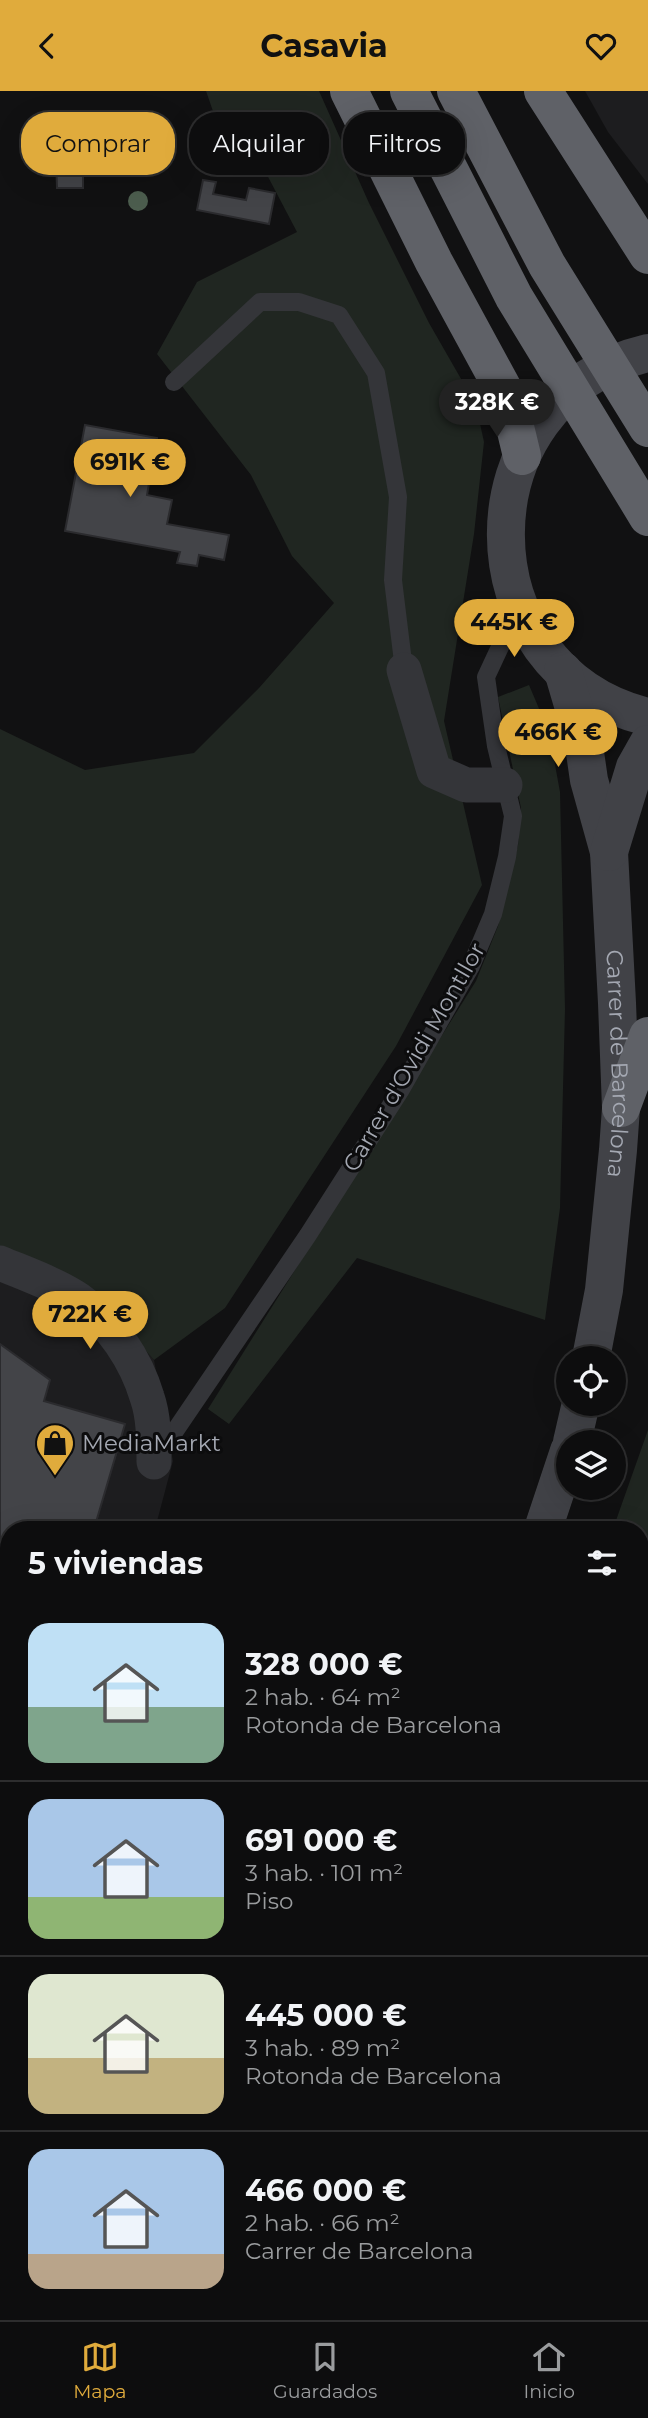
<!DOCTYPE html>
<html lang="es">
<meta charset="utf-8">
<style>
body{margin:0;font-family:Montserrat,sans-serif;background:#161617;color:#f1f3f6;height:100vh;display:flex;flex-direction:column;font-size:26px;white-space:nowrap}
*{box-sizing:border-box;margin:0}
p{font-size:23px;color:#9a9c9e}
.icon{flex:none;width:38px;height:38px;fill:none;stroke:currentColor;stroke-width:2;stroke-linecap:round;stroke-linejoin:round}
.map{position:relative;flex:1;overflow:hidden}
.details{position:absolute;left:0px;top:1430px;width:649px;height:800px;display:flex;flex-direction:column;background:#0d0d0e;border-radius:28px 28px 0 0;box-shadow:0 7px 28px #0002,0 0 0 2px #2d2d2e}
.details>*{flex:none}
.top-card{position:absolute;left:21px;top:21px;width:607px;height:63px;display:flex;gap:14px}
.controls{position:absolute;left:556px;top:1255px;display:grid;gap:14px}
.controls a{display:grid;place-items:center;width:70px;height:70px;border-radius:50%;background:#0d0d0e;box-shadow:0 7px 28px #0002,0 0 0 2px #2d2d2e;font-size:35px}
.price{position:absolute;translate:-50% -60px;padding:0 16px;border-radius:24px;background:#e0ab3c;color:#111;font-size:23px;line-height:46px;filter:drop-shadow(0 2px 4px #0008)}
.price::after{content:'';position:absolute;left:50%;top:42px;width:21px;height:16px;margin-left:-10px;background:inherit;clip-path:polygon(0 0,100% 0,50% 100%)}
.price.selected{background:#222;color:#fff}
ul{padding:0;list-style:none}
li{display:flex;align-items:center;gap:21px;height:175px;padding:0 28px}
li+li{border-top:2px solid #2d2d2e}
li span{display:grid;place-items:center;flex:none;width:196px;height:140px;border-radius:21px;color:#555}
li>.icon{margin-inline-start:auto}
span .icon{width:84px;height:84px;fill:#fffc;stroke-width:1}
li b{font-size:30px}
h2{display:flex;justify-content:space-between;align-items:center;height:84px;padding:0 28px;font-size:30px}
.pill{padding:0 24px;border-radius:28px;background:#0d0d0e;box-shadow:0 7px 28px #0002,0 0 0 2px #2d2d2e;font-size:24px;line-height:63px}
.pill.selected{background:#e0ab3c;color:#111}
header{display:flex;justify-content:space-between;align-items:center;height:91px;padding:0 28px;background:#e0ab3c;color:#111;font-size:32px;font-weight:700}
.dock{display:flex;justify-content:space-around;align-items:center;height:98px;border-top:2px solid #2d2d2e;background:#0d0d0e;font-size:19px;color:#9a9c9e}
.dock a{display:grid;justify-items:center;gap:4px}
.dock .selected{color:#e0ab3c}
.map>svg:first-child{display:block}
</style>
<header><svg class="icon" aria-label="back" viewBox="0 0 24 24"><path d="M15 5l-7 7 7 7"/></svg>Casavia<svg class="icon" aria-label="heart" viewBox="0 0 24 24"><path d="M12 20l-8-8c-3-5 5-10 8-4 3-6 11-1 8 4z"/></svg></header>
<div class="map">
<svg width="648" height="2229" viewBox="0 0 648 2229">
<rect width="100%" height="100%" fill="#111112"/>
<g fill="#1d1d1f">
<polygon points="585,0 648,0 648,93 608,41"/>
<polygon points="0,1159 93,1200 154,1269 173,1370 155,1438 9,1438 9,1990 0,2023"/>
</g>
<g fill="#202621">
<polygon points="206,0 319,0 369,112 429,232 476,314 484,351 474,443 444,630 482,794 396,955 225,1217 154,1269 93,1200 0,1159 0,638 85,679 194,662 259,597 334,512 292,465 251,384 157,263 197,191 297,141 255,61 215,26"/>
<polygon points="529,594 549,641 560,701 565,918 560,1117 545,1229 357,1167 229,1333 208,1318 476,890 498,835 518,754 521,717 498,606"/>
<polygon points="648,1339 648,1981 641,1993 640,1438 613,1438"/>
<polygon points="135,2221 493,2221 488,2229 129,2229"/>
</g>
<g fill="#434448" stroke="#2b2b2e" stroke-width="2">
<polygon points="83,65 83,97 57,97 56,66"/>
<polygon points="203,89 216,91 213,103 246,109 249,97 275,102 269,133 197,119"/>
<polygon points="85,334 157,347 147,404 172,409 167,433 229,444 224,469 199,464 197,475 177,472 180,461 65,440"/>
<polygon points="0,1253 50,1289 44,1310 125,1333 94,1438 9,1438 9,1500 0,1497"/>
<polygon points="0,1545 9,1548 9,1734 0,1764"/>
</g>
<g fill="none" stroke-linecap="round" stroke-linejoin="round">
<g stroke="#343539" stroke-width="18">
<polyline points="174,291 260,211 299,211 339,224 376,282 398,406 393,489 404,579"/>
<polyline points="158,1365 308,1144 400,1000 471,875 493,823 507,766 513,725 496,655 486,586 506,543 520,519"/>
</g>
<g stroke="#343539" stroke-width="35">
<polyline points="404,579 434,680 466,694 505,694"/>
<path d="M0,1172C26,1183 55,1193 79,1209C111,1231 136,1269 147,1306C154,1326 154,1349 154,1371"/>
</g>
<g stroke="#414247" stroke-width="38">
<path d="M648,262C458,307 459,580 648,626"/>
<path id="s1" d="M563,580L583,648L589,689L609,761L617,912L621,1017L618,1059L604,1199L591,1267"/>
<polyline points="609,761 635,676 648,653"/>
<polyline points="572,1351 581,1312"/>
<polyline points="543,1438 569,1360"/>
<polyline points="63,2229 69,2221"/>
</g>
<g stroke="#5f6167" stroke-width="38">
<polyline points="349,0 434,171 508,307 522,365"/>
<polyline points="409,0 514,206 648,426"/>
<polyline points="456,0 547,174 648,337"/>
<polyline points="543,0 648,164"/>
<polyline points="621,1017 648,945"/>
</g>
<defs>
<g id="rail">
<polyline points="640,2017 648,2006"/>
<polyline points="640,2054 648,2042"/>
<polyline points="501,2229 506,2221"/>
<polyline points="527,2229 532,2221"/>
</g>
</defs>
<use href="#rail" stroke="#4e4f54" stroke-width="8"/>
<use href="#rail" stroke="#0c0c0d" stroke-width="5" stroke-dasharray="16" stroke-linecap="butt"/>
</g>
<circle fill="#4c5d4e" cx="138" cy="110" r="10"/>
<defs>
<symbol id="shop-pin" viewBox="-11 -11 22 30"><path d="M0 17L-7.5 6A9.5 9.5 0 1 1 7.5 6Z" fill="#e0ab3c" stroke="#0c0c0d"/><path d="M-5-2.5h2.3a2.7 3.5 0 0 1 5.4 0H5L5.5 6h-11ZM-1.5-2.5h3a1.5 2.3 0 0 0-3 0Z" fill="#111"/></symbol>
</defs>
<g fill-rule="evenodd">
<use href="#shop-pin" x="33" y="1330" width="44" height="60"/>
</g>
<g text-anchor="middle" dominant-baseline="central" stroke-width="6" stroke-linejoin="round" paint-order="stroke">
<g font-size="23" fill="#a4a8b2" stroke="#0c0c0d">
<text transform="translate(414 966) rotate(-60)">Carrer d'Ovidi Montllor</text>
<text stroke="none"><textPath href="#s1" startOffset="399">Carrer de Barcelona</textPath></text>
</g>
<g font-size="23" fill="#a4a8b2" stroke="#0c0c0d" text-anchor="start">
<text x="82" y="1352">MediaMarkt</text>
</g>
</g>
</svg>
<div class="controls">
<a><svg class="icon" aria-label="locate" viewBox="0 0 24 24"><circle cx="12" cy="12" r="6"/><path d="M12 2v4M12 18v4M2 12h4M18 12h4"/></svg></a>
<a><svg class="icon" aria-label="layers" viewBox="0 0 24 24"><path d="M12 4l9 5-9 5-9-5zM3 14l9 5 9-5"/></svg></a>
</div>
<b class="price selected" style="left:497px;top:348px">328K €</b>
<b class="price" style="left:130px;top:408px">691K €</b>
<b class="price" style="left:514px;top:568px">445K €</b>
<b class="price" style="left:558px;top:678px">466K €</b>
<b class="price" style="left:90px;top:1260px">722K €</b>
<div class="top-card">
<a class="pill selected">Comprar</a>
<a class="pill">Alquilar</a>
<a class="pill">Filtros</a>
</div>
<section class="details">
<h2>5 viviendas<svg class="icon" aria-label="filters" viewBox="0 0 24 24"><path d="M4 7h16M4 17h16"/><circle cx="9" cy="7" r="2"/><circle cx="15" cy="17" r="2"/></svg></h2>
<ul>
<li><span style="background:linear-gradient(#bfe0f5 60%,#7fa58c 0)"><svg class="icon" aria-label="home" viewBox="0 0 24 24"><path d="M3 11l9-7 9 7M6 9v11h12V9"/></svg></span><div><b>328 000 €</b><p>2 hab. · 64 m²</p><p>Rotonda de Barcelona</p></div></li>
<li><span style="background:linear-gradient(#a9c7e8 70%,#8fb573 0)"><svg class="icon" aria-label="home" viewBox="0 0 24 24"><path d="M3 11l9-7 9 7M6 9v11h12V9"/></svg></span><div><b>691 000 €</b><p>3 hab. · 101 m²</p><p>Piso</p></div></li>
<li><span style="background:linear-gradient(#dfe7d0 60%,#c2b280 0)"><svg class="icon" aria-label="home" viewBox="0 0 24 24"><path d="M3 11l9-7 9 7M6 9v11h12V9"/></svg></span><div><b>445 000 €</b><p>3 hab. · 89 m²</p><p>Rotonda de Barcelona</p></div></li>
<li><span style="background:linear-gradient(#a9c7e8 75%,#b9a48a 0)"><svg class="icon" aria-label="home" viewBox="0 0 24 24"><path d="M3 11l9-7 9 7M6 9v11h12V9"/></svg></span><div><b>466 000 €</b><p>2 hab. · 66 m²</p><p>Carrer de Barcelona</p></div></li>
</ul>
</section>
</div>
<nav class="dock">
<a class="selected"><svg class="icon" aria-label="map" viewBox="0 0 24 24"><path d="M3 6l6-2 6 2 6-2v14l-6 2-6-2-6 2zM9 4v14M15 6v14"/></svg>Mapa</a>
<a><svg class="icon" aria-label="saved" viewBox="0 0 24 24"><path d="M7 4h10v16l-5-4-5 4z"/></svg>Guardados</a>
<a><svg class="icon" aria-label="home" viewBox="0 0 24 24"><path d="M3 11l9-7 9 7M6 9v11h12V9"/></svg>Inicio</a>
</nav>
